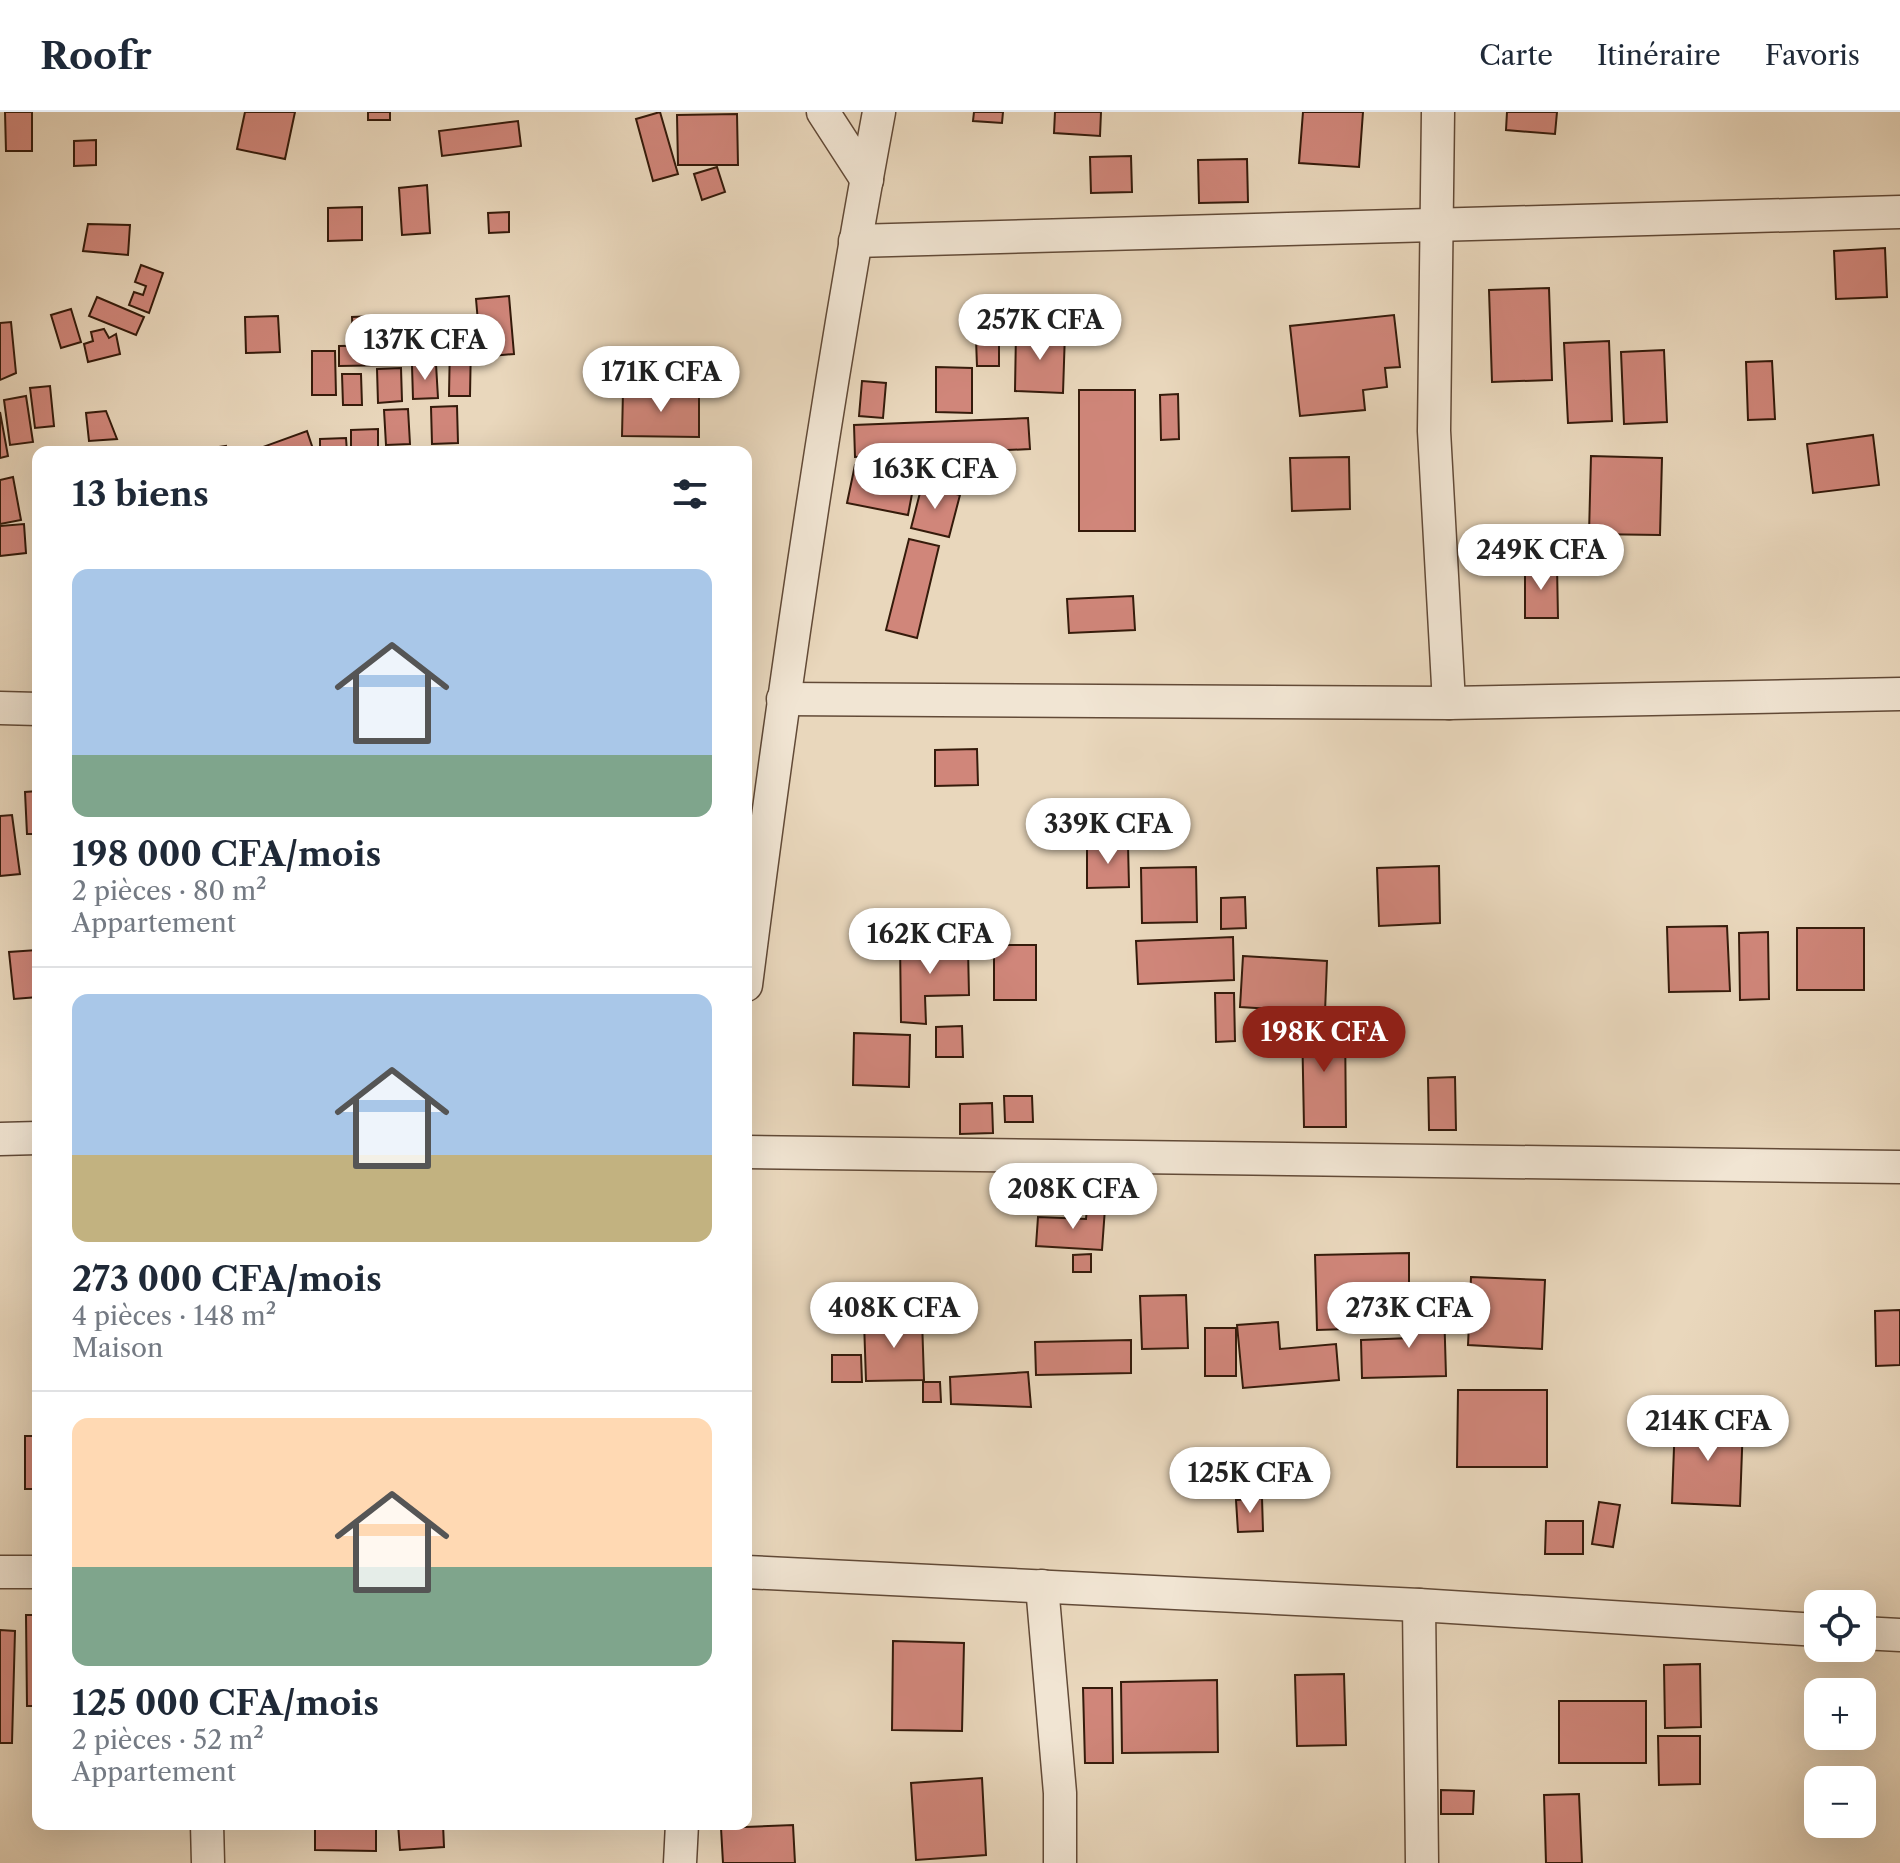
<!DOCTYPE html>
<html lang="fr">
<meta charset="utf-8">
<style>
body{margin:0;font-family:"Libre Caslon Text",serif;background:#f2f2f3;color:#1f2937;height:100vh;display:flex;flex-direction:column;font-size:30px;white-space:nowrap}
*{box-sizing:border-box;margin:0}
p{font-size:26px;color:#747a83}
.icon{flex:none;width:44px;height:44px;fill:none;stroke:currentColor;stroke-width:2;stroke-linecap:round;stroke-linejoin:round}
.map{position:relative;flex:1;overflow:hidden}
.side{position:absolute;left:32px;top:334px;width:720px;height:1384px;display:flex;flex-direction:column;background:#fff;border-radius:16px;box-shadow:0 8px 32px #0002}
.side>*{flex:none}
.fabs{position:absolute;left:1804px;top:1478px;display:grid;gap:16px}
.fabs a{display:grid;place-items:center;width:72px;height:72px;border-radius:16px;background:#fff;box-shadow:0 8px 32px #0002;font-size:40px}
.price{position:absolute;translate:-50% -68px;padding:0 18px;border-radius:28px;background:#fff;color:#222;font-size:26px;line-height:52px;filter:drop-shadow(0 2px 4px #0008)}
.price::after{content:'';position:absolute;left:50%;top:48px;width:24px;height:18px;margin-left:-12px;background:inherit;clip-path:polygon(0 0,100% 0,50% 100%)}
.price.active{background:#8f2418;color:#fff}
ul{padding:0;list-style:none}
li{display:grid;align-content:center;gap:16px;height:424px;padding:0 40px}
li+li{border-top:2px solid #e0e1e3}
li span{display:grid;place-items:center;height:248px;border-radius:16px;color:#555}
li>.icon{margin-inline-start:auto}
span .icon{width:144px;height:144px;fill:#fffc;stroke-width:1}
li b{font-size:34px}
h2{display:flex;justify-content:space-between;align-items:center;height:96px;padding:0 40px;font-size:34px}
header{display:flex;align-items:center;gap:48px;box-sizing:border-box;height:112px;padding:0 40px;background:#fff;border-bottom:2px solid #e0e1e3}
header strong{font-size:38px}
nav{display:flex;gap:44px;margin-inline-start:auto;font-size:28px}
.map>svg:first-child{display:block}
</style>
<header>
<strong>Roofr</strong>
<nav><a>Carte</a><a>Itinéraire</a><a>Favoris</a></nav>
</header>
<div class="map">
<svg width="1900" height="1751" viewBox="0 0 1900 1751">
<rect width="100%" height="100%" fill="#e9d7bc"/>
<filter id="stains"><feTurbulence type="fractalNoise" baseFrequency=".0025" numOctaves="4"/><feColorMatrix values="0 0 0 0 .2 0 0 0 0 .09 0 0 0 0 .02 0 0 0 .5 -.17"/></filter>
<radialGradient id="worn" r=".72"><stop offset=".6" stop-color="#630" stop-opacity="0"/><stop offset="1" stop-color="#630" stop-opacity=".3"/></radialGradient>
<g fill="#d0867a" stroke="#351b0b" stroke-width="2">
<polygon points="5,0 32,0 32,39 6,39"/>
<polygon points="245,0 295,0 285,47 237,37"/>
<rect x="368" y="0" width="22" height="8"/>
<polygon points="660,0 678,62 653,69 636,7"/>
<polygon points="974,0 1003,0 1002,11 973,9"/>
<polygon points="1055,0 1101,0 1100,24 1054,21"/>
<polygon points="1303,0 1363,0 1359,55 1299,51"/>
<polygon points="1507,0 1557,0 1555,22 1506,18"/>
<polygon points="737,2 738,53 678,53 677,3"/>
<polygon points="518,9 521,34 442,44 439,19"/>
<polygon points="96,28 96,53 74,54 74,29"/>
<polygon points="1131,44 1132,80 1091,81 1090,45"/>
<polygon points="1247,47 1248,90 1199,91 1198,48"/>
<polygon points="717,55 725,80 702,88 694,62"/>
<polygon points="427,73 430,121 402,123 399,76"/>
<polygon points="362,95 362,128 328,129 328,96"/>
<polygon points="509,100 509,120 489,121 488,101"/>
<polygon points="88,112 130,113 128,143 83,139"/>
<polygon points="1885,136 1887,185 1836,187 1834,139"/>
<polygon points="141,153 163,161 149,201 129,193 134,180 143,183 146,174 135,170"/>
<polygon points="1549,176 1552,268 1492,270 1489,178"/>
<polygon points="509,184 514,242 481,245 476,187"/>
<polygon points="97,185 144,205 136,223 89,204"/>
<polygon points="71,197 81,230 61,236 51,203"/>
<polygon points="399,203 401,227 353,230 352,205"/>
<polygon points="1394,203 1400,255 1385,256 1387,275 1363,278 1365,298 1300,304 1290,214"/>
<polygon points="278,204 280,240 246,241 245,205"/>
<polygon points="11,210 16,261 0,268 0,211"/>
<polygon points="104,217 109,226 116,222 120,242 88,250 84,232 93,229 91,220"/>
<polygon points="1016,219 1065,220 1063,281 1015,279"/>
<polygon points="445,227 446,247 405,249 404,230"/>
<polygon points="976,227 999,227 999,254 977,254"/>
<polygon points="450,229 471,229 470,284 449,284"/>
<polygon points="1609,229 1612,309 1568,311 1564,231"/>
<polygon points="395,233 396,253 339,254 339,234"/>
<polygon points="1664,238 1667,310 1624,312 1621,240"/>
<polygon points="312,239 335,239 336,283 312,283"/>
<polygon points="1772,249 1775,307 1748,308 1746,250"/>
<polygon points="436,252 438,286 413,287 412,253"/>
<polygon points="936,255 972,256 972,301 936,300"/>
<polygon points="401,256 402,289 378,291 377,257"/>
<polygon points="342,262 361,262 362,293 343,293"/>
<polygon points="862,269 886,271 883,306 859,304"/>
<polygon points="50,274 54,314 35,316 30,276"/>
<rect x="1079" y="278" width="56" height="141"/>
<polygon points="623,279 699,280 699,325 622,324"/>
<polygon points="1178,282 1179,327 1161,328 1160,283"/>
<polygon points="26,284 33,330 10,333 4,288"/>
<polygon points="457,294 458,331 432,332 431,295"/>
<polygon points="408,297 410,332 386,333 384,298"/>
<polygon points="106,299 117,327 89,329 86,301"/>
<polygon points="0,300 8,344 0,346"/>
<polygon points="1028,306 1030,337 855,345 854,313"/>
<polygon points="378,317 378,340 351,340 351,318"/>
<polygon points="307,319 314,340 249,340"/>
<polygon points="1873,323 1879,373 1813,381 1807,332"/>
<polygon points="346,326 347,340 320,340 320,327"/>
<polygon points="226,334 227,340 186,340"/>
<polygon points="513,335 513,340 470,340 470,336"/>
<polygon points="1591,344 1662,346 1660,423 1589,422"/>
<polygon points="1349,345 1350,397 1292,399 1290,346"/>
<polygon points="855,353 915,366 908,403 847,391"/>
<polygon points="13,365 21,408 0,412 0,368"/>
<polygon points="922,373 960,383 949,425 911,416"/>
<polygon points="24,412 26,441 0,444 0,414"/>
<polygon points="909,427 939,434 917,526 886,518"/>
<polygon points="1525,454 1557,454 1558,506 1525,506"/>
<polygon points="1133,484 1135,518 1069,521 1067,487"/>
<polygon points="977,637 978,673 935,674 935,638"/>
<polygon points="38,679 38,722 27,722 25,680"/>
<polygon points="12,703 20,762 0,764 0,704"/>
<polygon points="1128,732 1129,775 1087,776 1087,733"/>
<polygon points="1439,754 1440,811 1379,814 1377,756"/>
<polygon points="1196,755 1197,810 1142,811 1141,756"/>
<polygon points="1245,785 1246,816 1221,817 1221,786"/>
<polygon points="1727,814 1730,879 1669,880 1667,815"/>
<rect x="1797" y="816" width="67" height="62"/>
<polygon points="1768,820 1769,887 1740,888 1739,821"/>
<polygon points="1233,825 1234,868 1138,872 1136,829"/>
<polygon points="900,829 968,836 969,883 925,884 926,912 901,910"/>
<rect x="994" y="833" width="42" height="55"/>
<polygon points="37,838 38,885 14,887 9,840"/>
<polygon points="1243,844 1327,849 1325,900 1240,895"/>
<polygon points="1215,881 1234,881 1235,929 1216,930"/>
<polygon points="1302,910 1345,910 1346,1015 1304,1015"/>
<polygon points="962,914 963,945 936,945 936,915"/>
<polygon points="854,921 910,923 909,975 853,973"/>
<polygon points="1455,965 1456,1018 1429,1018 1428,966"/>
<polygon points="1004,984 1032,984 1033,1010 1005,1010"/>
<polygon points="992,991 993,1021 960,1022 960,992"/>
<polygon points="1087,1096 1105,1096 1102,1138 1036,1134 1038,1105 1086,1107"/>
<polygon points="1409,1141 1409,1215 1317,1218 1315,1143"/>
<polygon points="1091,1142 1091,1160 1073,1160 1073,1143"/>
<polygon points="1471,1165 1545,1168 1542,1237 1468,1233"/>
<polygon points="1186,1183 1188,1236 1142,1237 1140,1184"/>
<polygon points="1444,1195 1446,1264 1362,1266 1361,1228 1410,1226 1417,1196"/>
<polygon points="1900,1198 1900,1253 1876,1254 1875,1199"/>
<polygon points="922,1207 924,1268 866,1269 864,1209"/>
<polygon points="1278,1210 1280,1237 1336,1232 1339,1268 1243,1276 1237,1213"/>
<rect x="1205" y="1216" width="31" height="48"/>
<polygon points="1131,1228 1131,1261 1036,1263 1035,1230"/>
<polygon points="832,1243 861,1243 862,1270 832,1270"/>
<polygon points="1028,1260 1031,1295 951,1292 950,1265"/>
<polygon points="923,1270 940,1270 941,1290 923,1290"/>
<polygon points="1458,1278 1547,1278 1547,1355 1457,1355"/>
<polygon points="1675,1308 1743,1311 1740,1394 1672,1391"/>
<rect x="25" y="1324" width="13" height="53"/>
<polygon points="1262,1386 1263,1419 1238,1420 1236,1388"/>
<polygon points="1599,1390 1620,1393 1613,1435 1592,1432"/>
<polygon points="1546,1409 1583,1409 1583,1442 1545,1442"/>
<polygon points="26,1503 38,1503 38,1594 27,1594"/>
<polygon points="0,1518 15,1519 12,1631 0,1631"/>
<polygon points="893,1529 964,1531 962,1619 892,1618"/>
<polygon points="1700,1552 1701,1615 1665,1616 1664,1553"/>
<polygon points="1344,1562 1346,1633 1297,1634 1295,1563"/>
<polygon points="1217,1568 1218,1640 1122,1641 1121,1570"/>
<polygon points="1083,1576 1112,1576 1113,1651 1085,1651"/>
<rect x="1559" y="1589" width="87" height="62"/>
<polygon points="1658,1624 1700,1624 1700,1672 1659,1673"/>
<polygon points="982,1666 986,1743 916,1748 911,1671"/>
<polygon points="1441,1678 1474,1679 1473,1702 1441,1702"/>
<polygon points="1579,1682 1582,1751 1546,1751 1544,1683"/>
<polygon points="233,1712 284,1712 284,1716 234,1717"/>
<polygon points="398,1712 443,1712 444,1735 400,1738"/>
<polygon points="793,1713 795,1751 723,1751 721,1716"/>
<polygon points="315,1716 376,1717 376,1739 315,1738"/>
</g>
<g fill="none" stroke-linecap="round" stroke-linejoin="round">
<defs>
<g id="minor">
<polyline points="823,0 867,68"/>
<polyline points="1438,0 1434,319 1449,591"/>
<polyline points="855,129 1900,100"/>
<polyline points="783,587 1449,591 1900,582"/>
<polyline points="0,596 38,597"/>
<path d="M746,873C783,581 825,289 879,0"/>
<polyline points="0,1027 38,1026"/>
<polyline points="746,1040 1900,1055"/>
<polyline points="0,1460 38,1460"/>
<polyline points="746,1460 1419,1493 1818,1518"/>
<polyline points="1042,1474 1060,1681 1060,1751"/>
<polyline points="1419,1493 1422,1751"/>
<polyline points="1862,1521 1900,1523"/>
<polyline points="207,1712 208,1751"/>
<polyline points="680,1751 682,1712"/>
</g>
</defs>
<use href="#minor" stroke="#624a37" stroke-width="35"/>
<use href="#minor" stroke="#f1e5d3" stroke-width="32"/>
</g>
<rect width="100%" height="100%" filter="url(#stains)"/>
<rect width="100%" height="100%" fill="url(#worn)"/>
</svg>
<div class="fabs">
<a><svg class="icon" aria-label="locate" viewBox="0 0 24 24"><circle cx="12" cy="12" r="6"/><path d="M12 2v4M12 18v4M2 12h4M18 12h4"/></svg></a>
<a>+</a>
<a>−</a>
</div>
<b class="price" style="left:1040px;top:250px">257K CFA</b>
<b class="price" style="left:425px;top:270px">137K CFA</b>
<b class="price" style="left:661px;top:302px">171K CFA</b>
<b class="price" style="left:935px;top:399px">163K CFA</b>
<b class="price" style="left:1541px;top:480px">249K CFA</b>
<b class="price" style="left:1108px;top:754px">339K CFA</b>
<b class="price" style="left:930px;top:864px">162K CFA</b>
<b class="price active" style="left:1324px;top:962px">198K CFA</b>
<b class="price" style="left:1073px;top:1119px">208K CFA</b>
<b class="price" style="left:894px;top:1238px">408K CFA</b>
<b class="price" style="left:1409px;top:1238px">273K CFA</b>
<b class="price" style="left:1708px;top:1351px">214K CFA</b>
<b class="price" style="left:1250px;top:1403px">125K CFA</b>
<section class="side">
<h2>13 biens<svg class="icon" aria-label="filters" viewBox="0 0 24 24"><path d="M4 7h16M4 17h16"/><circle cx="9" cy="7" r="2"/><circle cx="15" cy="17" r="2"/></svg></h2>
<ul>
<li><span style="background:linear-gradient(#a9c7e8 75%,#7fa58c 0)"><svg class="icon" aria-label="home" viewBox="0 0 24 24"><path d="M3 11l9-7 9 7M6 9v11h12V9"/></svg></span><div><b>198 000 CFA/mois</b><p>2 pièces · 80 m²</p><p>Appartement</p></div></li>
<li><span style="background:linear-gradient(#a9c7e8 65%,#c2b280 0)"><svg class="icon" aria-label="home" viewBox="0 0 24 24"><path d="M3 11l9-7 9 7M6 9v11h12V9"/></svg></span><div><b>273 000 CFA/mois</b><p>4 pièces · 148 m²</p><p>Maison</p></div></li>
<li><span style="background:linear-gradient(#ffd9b3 60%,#7fa58c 0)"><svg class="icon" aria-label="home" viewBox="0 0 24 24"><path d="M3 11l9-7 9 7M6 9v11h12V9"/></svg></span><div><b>125 000 CFA/mois</b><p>2 pièces · 52 m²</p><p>Appartement</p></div></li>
</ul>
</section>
</div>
